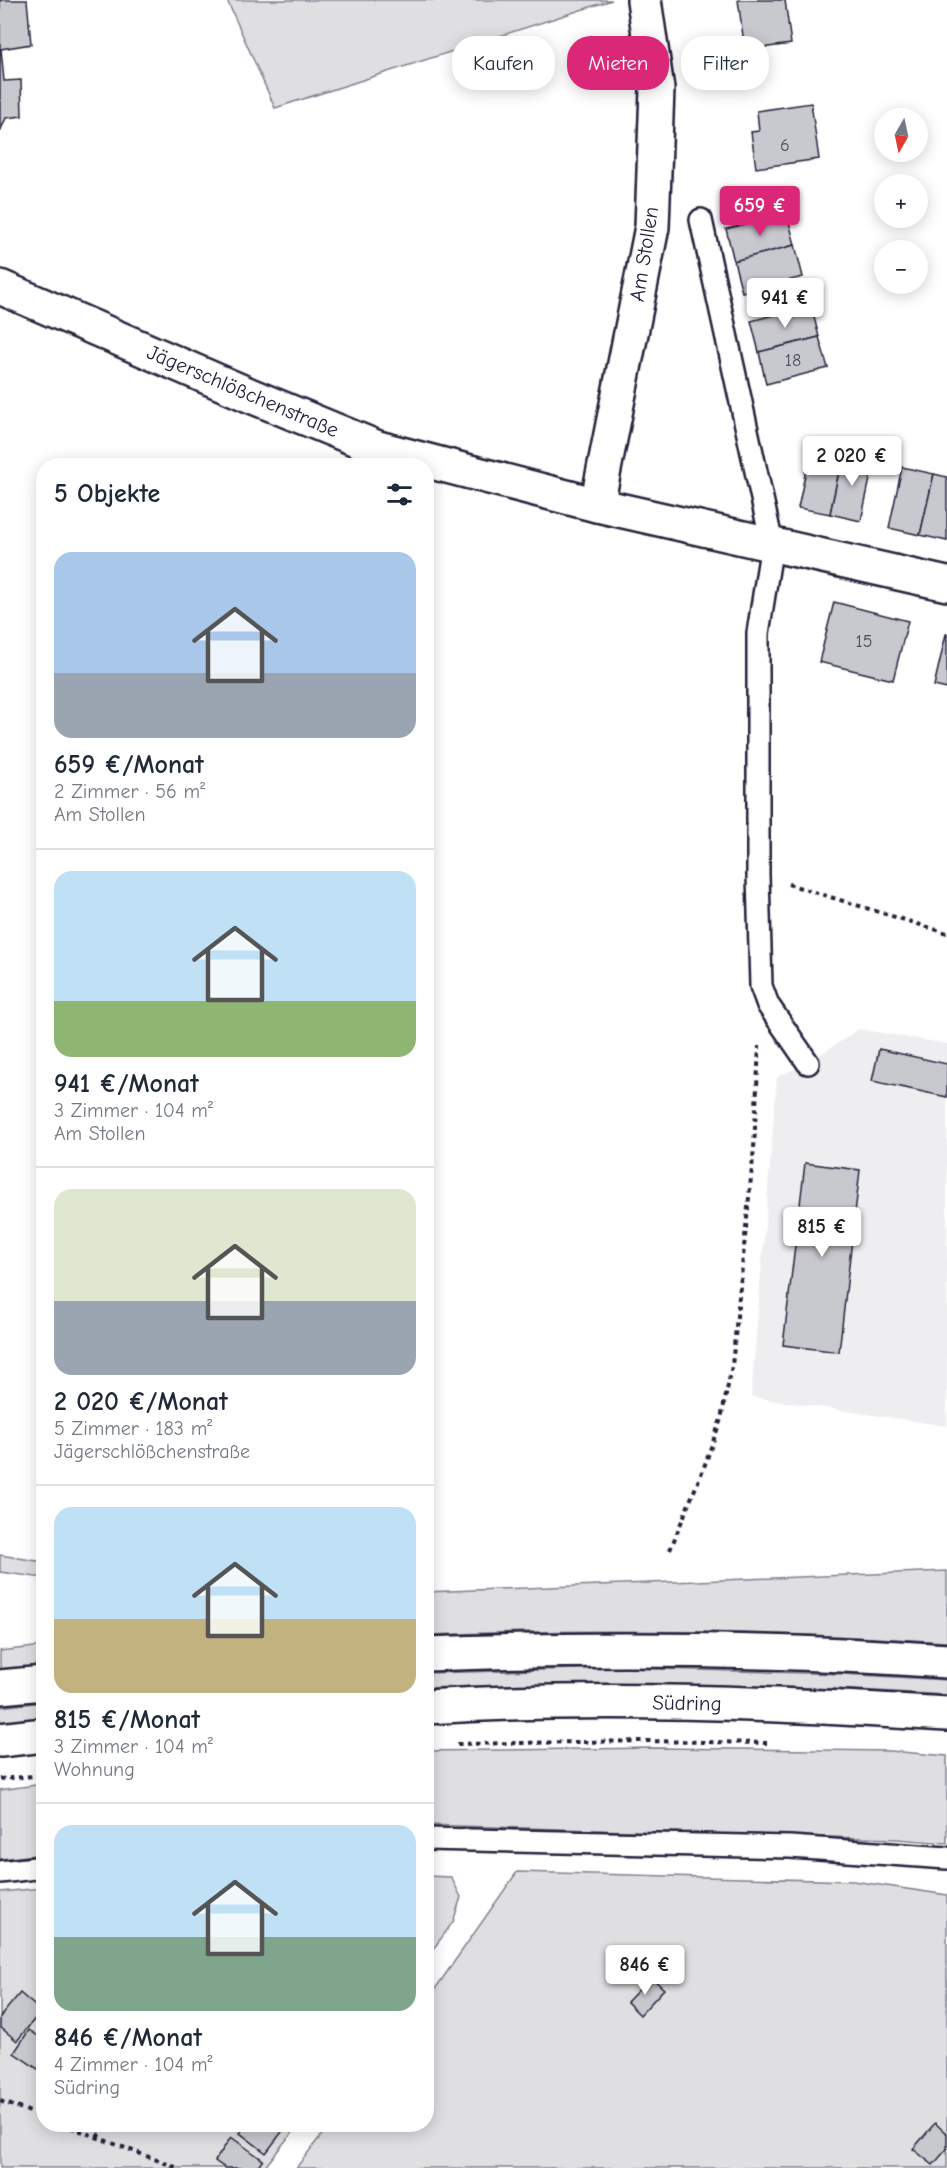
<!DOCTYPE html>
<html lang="de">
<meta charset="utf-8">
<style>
body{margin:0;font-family:"Comic Neue",sans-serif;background:#f6f6f7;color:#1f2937;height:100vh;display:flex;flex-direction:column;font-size:22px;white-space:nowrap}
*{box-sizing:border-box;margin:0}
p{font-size:20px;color:#747a83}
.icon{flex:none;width:33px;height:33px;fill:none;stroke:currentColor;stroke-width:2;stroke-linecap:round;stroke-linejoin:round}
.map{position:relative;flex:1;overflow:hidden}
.panel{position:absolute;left:36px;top:458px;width:398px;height:1674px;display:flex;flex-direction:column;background:#fff;border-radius:24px;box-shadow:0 3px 15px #0003}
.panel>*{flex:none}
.hud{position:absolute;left:452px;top:36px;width:405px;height:54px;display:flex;gap:12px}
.needle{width:39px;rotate:189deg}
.tools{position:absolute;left:874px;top:108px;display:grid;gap:12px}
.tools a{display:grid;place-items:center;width:54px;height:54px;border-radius:50%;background:#fff;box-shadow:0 3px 15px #0003;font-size:30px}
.price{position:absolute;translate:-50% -51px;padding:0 14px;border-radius:6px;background:#fff;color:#222;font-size:20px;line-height:39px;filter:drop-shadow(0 2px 3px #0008)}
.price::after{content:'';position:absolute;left:50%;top:36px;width:18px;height:14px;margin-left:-9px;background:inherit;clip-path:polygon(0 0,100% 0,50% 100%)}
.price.current{background:#db2777;color:#fff}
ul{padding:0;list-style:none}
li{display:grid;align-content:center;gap:12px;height:318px;padding:0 18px}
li+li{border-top:2px solid #e0e1e3}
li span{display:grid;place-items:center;height:186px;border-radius:18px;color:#555}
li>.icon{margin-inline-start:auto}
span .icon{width:108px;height:108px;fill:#fffc;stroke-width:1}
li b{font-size:26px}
h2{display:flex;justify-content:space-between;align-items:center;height:72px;padding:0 18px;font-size:26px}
.tag{padding:0 21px;border-radius:24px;background:#fff;box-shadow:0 3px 15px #0003;font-size:21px;line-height:54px}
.tag.current{background:#db2777;color:#fff}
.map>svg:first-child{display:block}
</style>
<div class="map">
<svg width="947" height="2168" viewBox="0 0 947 2168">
<rect width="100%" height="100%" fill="#fff"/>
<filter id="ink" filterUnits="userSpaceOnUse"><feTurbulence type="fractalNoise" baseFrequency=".0167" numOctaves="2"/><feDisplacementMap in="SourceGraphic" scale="12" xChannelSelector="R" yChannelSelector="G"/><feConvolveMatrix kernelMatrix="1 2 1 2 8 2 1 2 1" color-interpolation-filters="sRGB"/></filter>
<g filter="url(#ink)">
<polygon fill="#eeeef1" points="859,1029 947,1044 947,1426 751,1397 777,1077 808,1063"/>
<g fill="#dfdfe2" stroke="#80808e" stroke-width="1.5">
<polygon points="227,0 612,0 275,108"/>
<polygon points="0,1555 43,1562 43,1578 0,1572"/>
<path d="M947,1571V1642C774,1631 600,1628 426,1635V1592Z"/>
<polygon points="43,1646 43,1665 0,1670 0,1651"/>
<path d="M620,1668L842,1674L947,1680V1695C774,1684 600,1681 426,1688V1673Z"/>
<polygon points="43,1702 43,1717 0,1722 0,1707"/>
<polygon points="657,1748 890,1751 947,1756 947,1843 897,1839 426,1825 426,1751"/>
<polygon points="43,1784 43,1854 0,1859 0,1790"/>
<polygon points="517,1872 853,1881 947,1895 947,2168 296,2168 330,2124 426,2124 426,2002"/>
<polygon points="426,1876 451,1877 461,1897 453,1922 426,1959"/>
<polygon points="43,1888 44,2124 299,2124 264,2168 0,2168 0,1892"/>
</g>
<g fill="#c8c8cf" stroke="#22223b" stroke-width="1.5">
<polygon points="0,0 27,0 31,44 1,49 4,81 21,80 22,116 6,118 0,132"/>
<polygon points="738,0 785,0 791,44 745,50"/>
<polygon points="811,103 819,159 756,168 751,132 759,131 757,111"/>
<polygon points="787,214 795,245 734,261 726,229"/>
<polygon points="795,245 803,277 742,292 734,261"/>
<polygon points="811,305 819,337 759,352 751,321"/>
<polygon points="819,337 828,368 766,384 759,352"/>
<polygon points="811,446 843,453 830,514 798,508"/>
<polygon points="843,453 874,460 861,521 830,514"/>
<polygon points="902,467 934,474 920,535 889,528"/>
<polygon points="934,474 947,477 947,541 920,535"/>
<polygon points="834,602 908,621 893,680 819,662"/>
<polygon points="946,634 947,634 947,689 934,686"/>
<polygon points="879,1049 947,1064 947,1097 872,1081"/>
<polygon points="805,1163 860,1170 839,1352 783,1345"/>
<polygon points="651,1977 664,1989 640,2015 627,2002"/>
<polygon points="20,1993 41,2011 17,2041 0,2027 0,2017"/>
<polygon points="29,2030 44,2040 44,2073 14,2053"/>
<polygon points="935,2123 947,2134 947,2149 933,2165 913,2149"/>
<polygon points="246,2124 288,2124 266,2153 240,2133"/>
<polygon points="231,2137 263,2160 257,2168 225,2168 215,2161"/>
</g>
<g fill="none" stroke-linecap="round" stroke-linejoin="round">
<defs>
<g id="service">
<polyline points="701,220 772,544 758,633 758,875 761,986 768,1005 808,1063"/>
<polyline points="426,1839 790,1847 947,1858"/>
<polyline points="0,1872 44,1867"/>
</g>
<polyline id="minor" points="597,505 652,227 657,89 644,0"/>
<polyline id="tertiary" points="0,287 249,395 378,448 597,505 947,584"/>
<g id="primary">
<path d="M426,1654C599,1647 774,1649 947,1661"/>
<polyline points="0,1687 44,1683"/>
<path d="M426,1707C599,1696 774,1703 947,1714"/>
<polyline points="0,1740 44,1735"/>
</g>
</defs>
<use href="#service" stroke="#22223b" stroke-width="26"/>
<use href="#minor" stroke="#22223b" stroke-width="38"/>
<use href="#tertiary" stroke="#22223b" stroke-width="38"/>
<use href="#primary" stroke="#22223b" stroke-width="38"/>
<g stroke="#22223b" stroke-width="4" stroke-dasharray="4.5 4.5" stroke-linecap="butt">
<polyline points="788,884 947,933"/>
<polyline points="670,1550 704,1467 721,1419 732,1366 754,1148 759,1046"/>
<polyline points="457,1744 643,1741 767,1743"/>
<polyline points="0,1779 44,1775"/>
<polyline points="0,2101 44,2117"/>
<polyline points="62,2124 178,2168"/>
<polyline points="97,2137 108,2124"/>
</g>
<use href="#service" stroke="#fff" stroke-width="21"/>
<use href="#minor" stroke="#fff" stroke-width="33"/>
<use href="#tertiary" stroke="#fff" stroke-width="33"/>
<use href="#primary" stroke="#fff" stroke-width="33"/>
</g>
</g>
<g text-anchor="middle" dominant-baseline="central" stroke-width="4.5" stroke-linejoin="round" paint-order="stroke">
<g font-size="18" fill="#4c4c60">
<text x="785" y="145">6</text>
<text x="793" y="360">18</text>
<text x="864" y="641">15</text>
</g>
<g font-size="21" fill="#22223b" stroke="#fff">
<text transform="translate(644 254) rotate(-81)">Am Stollen</text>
<text transform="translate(243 391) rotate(23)">Jägerschlößchenstraße</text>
<text transform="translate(687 1703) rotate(1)">Südring</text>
</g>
</g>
</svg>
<div class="tools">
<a><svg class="needle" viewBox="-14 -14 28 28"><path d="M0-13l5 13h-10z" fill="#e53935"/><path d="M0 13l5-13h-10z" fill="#747a83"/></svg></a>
<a>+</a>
<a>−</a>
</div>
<b class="price current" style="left:760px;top:237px">659 €</b>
<b class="price" style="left:785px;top:329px">941 €</b>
<b class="price" style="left:852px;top:487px">2 020 €</b>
<b class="price" style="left:822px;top:1258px">815 €</b>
<b class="price" style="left:645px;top:1996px">846 €</b>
<div class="hud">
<a class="tag">Kaufen</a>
<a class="tag current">Mieten</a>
<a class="tag">Filter</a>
</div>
<section class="panel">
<h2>5 Objekte<svg class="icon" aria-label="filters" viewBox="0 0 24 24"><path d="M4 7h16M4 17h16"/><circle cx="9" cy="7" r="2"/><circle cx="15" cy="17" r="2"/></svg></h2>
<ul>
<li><span style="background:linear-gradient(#a9c7e8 65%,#9aa5b1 0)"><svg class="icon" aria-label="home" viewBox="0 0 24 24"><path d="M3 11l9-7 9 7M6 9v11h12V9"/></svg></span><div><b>659 €/Monat</b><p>2 Zimmer · 56 m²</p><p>Am Stollen</p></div></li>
<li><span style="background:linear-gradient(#bfe0f5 70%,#8fb573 0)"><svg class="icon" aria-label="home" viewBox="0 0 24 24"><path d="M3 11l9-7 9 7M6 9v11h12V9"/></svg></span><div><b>941 €/Monat</b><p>3 Zimmer · 104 m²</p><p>Am Stollen</p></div></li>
<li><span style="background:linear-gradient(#dfe7d0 60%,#9aa5b1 0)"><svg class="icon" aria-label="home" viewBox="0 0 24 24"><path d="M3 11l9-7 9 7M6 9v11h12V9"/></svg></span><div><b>2 020 €/Monat</b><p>5 Zimmer · 183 m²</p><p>Jägerschlößchenstraße</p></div></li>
<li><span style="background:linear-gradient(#bfe0f5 60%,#c2b280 0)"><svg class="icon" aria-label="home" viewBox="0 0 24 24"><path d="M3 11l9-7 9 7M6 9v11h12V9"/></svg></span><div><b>815 €/Monat</b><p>3 Zimmer · 104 m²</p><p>Wohnung</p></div></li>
<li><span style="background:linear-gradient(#bfe0f5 60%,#7fa58c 0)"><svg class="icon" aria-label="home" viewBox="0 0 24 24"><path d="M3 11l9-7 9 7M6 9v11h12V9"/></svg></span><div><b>846 €/Monat</b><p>4 Zimmer · 104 m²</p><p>Südring</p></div></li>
</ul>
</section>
</div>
